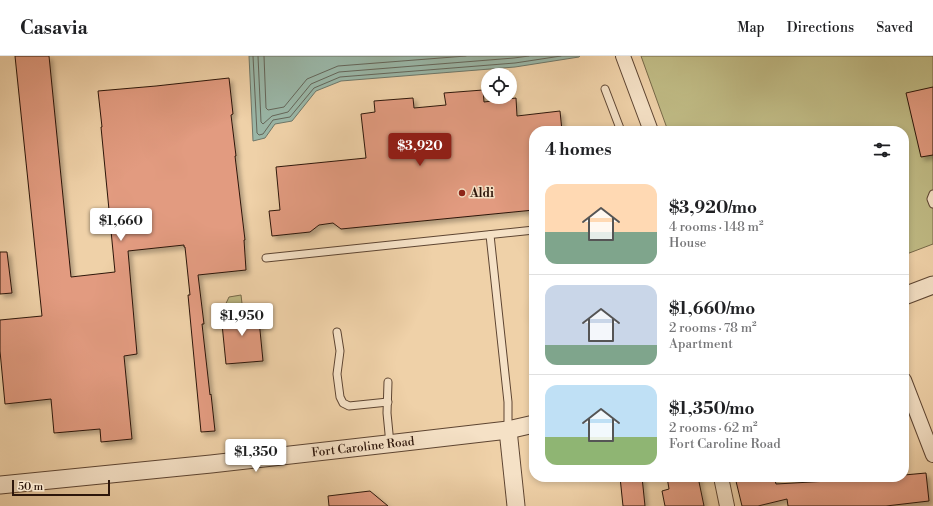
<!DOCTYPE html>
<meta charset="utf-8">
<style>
body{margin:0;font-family:"Libre Bodoni",serif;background:#f2f2f2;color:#202124;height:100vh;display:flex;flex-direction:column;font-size:15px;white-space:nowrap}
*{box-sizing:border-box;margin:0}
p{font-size:13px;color:#757577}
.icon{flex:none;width:22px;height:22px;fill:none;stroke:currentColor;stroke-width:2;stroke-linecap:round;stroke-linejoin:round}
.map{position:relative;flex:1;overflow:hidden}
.details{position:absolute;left:529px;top:70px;width:380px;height:356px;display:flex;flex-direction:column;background:#fff;border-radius:16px;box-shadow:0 2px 6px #0003}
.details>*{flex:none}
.controls{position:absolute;left:481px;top:12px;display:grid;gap:8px}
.controls a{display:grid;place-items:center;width:36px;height:36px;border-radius:50%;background:#fff;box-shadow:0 2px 6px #0003;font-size:20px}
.scale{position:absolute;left:12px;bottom:10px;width:98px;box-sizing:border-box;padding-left:4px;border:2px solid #2d160b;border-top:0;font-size:11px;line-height:14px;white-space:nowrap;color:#2d160b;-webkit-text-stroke:3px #f5e1c6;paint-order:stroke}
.price{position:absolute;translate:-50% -34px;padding:0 9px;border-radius:4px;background:#fff;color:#222;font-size:13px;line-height:26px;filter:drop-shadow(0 1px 2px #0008)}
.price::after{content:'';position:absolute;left:50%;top:24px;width:12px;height:9px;margin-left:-6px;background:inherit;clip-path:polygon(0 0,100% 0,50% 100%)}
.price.selected{background:#8f2418;color:#fff}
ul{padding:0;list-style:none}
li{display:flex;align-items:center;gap:12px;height:100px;padding:0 16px}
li+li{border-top:1px solid #e0e0e0}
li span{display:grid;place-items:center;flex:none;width:112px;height:80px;border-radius:12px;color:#555}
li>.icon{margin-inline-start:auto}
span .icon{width:48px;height:48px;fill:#fffc;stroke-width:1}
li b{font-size:17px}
h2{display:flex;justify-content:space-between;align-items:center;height:48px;padding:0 16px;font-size:17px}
header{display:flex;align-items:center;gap:24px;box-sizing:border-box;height:56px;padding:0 20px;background:#fff;border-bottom:1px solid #e0e0e0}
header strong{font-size:19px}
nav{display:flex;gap:22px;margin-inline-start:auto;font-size:14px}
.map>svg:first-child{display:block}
</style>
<header>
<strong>Casavia</strong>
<nav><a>Map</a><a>Directions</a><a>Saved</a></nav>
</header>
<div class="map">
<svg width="933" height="450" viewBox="0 0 933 450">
<defs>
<filter id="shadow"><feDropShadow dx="3.5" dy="3.5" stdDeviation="2" flood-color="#0004"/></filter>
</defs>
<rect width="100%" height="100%" fill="#efd1a8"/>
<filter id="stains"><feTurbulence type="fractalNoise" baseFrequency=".005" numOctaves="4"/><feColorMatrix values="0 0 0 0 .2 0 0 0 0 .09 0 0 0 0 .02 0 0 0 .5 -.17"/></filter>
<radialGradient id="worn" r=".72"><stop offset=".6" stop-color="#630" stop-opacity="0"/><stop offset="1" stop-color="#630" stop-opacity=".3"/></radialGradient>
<g fill="#bfba84" stroke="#766848">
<polygon points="641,0 933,0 933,188 904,199 904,75 668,75"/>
<polygon points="241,239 243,256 221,258 229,241"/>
</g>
<polygon fill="#9ab7a8" stroke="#6e7769" points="249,0 580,0 579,1 515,11 341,25 316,35 292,65 275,68 265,82 253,85"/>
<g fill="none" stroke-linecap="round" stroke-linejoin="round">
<g stroke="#64665a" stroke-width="1">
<polyline points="253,0 257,77 259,79 263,78 273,64 290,61 314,32 340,21 515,7 561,0"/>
<polyline points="258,0 261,66 263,68 272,60 288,56 311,28 339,16 514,2 529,0"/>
<polyline points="264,0 266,52 268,54 284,51 307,23 338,10 466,0"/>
</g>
</g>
<g fill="#e29b80" stroke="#2d160b" filter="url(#shadow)">
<polygon points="15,0 49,0 71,221 115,216 101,71 102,71 98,35 156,30 229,22 233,58 231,59 236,100 235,100 245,184 244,184 246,214 198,219 204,268 202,268 210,339 211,338 215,375 201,376 188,239 190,239 185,191 184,191 184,189 128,195 137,298 124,300 132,383 101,386 100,373 54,377 51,343 5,348 0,295 0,264 42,260"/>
<polygon points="933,31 933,99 921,101 906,37"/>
<polygon points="483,34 484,46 516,42 517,60 560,55 562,75 534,75 534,154 341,173 333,167 319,169 310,176 272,180 269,155 280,154 276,111 366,102 361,58 375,56 374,45 413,42 414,52 446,49 444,37"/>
<polygon points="0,196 7,196 12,237 0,238"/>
<polygon points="258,254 263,305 226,308 221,258"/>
<polygon points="926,417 929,445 886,450 788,450 787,443 758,450 742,450 735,421 774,421 776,428 864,423 884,421 904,421 904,419"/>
<polygon points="620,421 642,421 645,450 623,450"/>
<polygon points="667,421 698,421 704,450 665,450 662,435 669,433"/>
<polygon points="370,435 388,450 329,450 328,440"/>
</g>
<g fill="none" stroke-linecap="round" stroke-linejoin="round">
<defs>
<g id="service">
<polyline points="605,33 621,75"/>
<polyline points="933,138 931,143 933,148"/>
<polyline points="490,179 508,346 508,373"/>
<polyline points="266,202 534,174"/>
<polyline points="337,276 340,295 337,318 340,341 343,347 349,350 388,346"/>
<polyline points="388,326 387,357 390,388"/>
</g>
<g id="minor">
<polyline points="623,0 651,75"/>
<polyline points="904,324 933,399"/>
<polyline points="721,421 727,450"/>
</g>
<g id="tertiary">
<polyline points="904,240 933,229"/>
<polyline points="508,374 516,450"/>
<path id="s1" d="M0,429L211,408L396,387L508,374L534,368"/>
</g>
</defs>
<use href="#service" stroke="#5e4532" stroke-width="9"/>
<use href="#minor" stroke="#5e4532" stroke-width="16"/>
<use href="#tertiary" stroke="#5e4532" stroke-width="19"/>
<use href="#service" stroke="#f5e1c6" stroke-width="7"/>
<use href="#minor" stroke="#f5e1c6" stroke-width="14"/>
<use href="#tertiary" stroke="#f5e1c6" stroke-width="17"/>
</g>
<circle fill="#8f2418" stroke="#f5e1c6" stroke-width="1.5" cx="462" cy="137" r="4"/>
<g text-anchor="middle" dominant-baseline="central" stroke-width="3" stroke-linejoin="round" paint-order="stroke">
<g font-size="12" font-weight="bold" fill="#2d160b" stroke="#f5e1c6" text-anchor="start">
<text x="470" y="137">Aldi</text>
</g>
<g font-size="12" fill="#2d160b" stroke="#f5e1c6">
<text stroke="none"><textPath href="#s1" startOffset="365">Fort Caroline Road</textPath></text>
</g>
</g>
<rect width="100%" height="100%" filter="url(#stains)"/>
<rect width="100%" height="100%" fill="url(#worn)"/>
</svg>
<div class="controls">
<a><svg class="icon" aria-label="locate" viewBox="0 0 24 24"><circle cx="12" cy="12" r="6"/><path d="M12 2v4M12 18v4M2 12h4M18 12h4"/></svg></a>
</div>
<div class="scale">50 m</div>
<b class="price selected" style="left:420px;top:111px">$3,920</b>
<b class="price" style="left:121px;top:186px">$1,660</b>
<b class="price" style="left:242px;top:281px">$1,950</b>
<b class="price" style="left:256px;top:417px">$1,350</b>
<section class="details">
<h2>4 homes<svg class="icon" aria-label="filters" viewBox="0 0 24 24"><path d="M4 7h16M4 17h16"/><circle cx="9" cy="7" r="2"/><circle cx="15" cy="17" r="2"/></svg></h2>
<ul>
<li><span style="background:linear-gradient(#ffd9b3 60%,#7fa58c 0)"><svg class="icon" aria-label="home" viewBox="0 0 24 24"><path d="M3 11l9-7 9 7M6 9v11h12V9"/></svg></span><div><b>$3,920/mo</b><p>4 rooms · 148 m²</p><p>House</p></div></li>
<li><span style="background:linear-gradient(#c9d6e8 75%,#7fa58c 0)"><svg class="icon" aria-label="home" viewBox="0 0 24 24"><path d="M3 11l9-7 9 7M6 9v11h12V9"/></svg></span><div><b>$1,660/mo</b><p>2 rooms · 78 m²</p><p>Apartment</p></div></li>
<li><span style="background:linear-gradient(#bfe0f5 65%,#8fb573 0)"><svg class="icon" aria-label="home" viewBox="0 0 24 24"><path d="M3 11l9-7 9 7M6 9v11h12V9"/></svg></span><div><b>$1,350/mo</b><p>2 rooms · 62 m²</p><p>Fort Caroline Road</p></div></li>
</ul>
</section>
</div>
